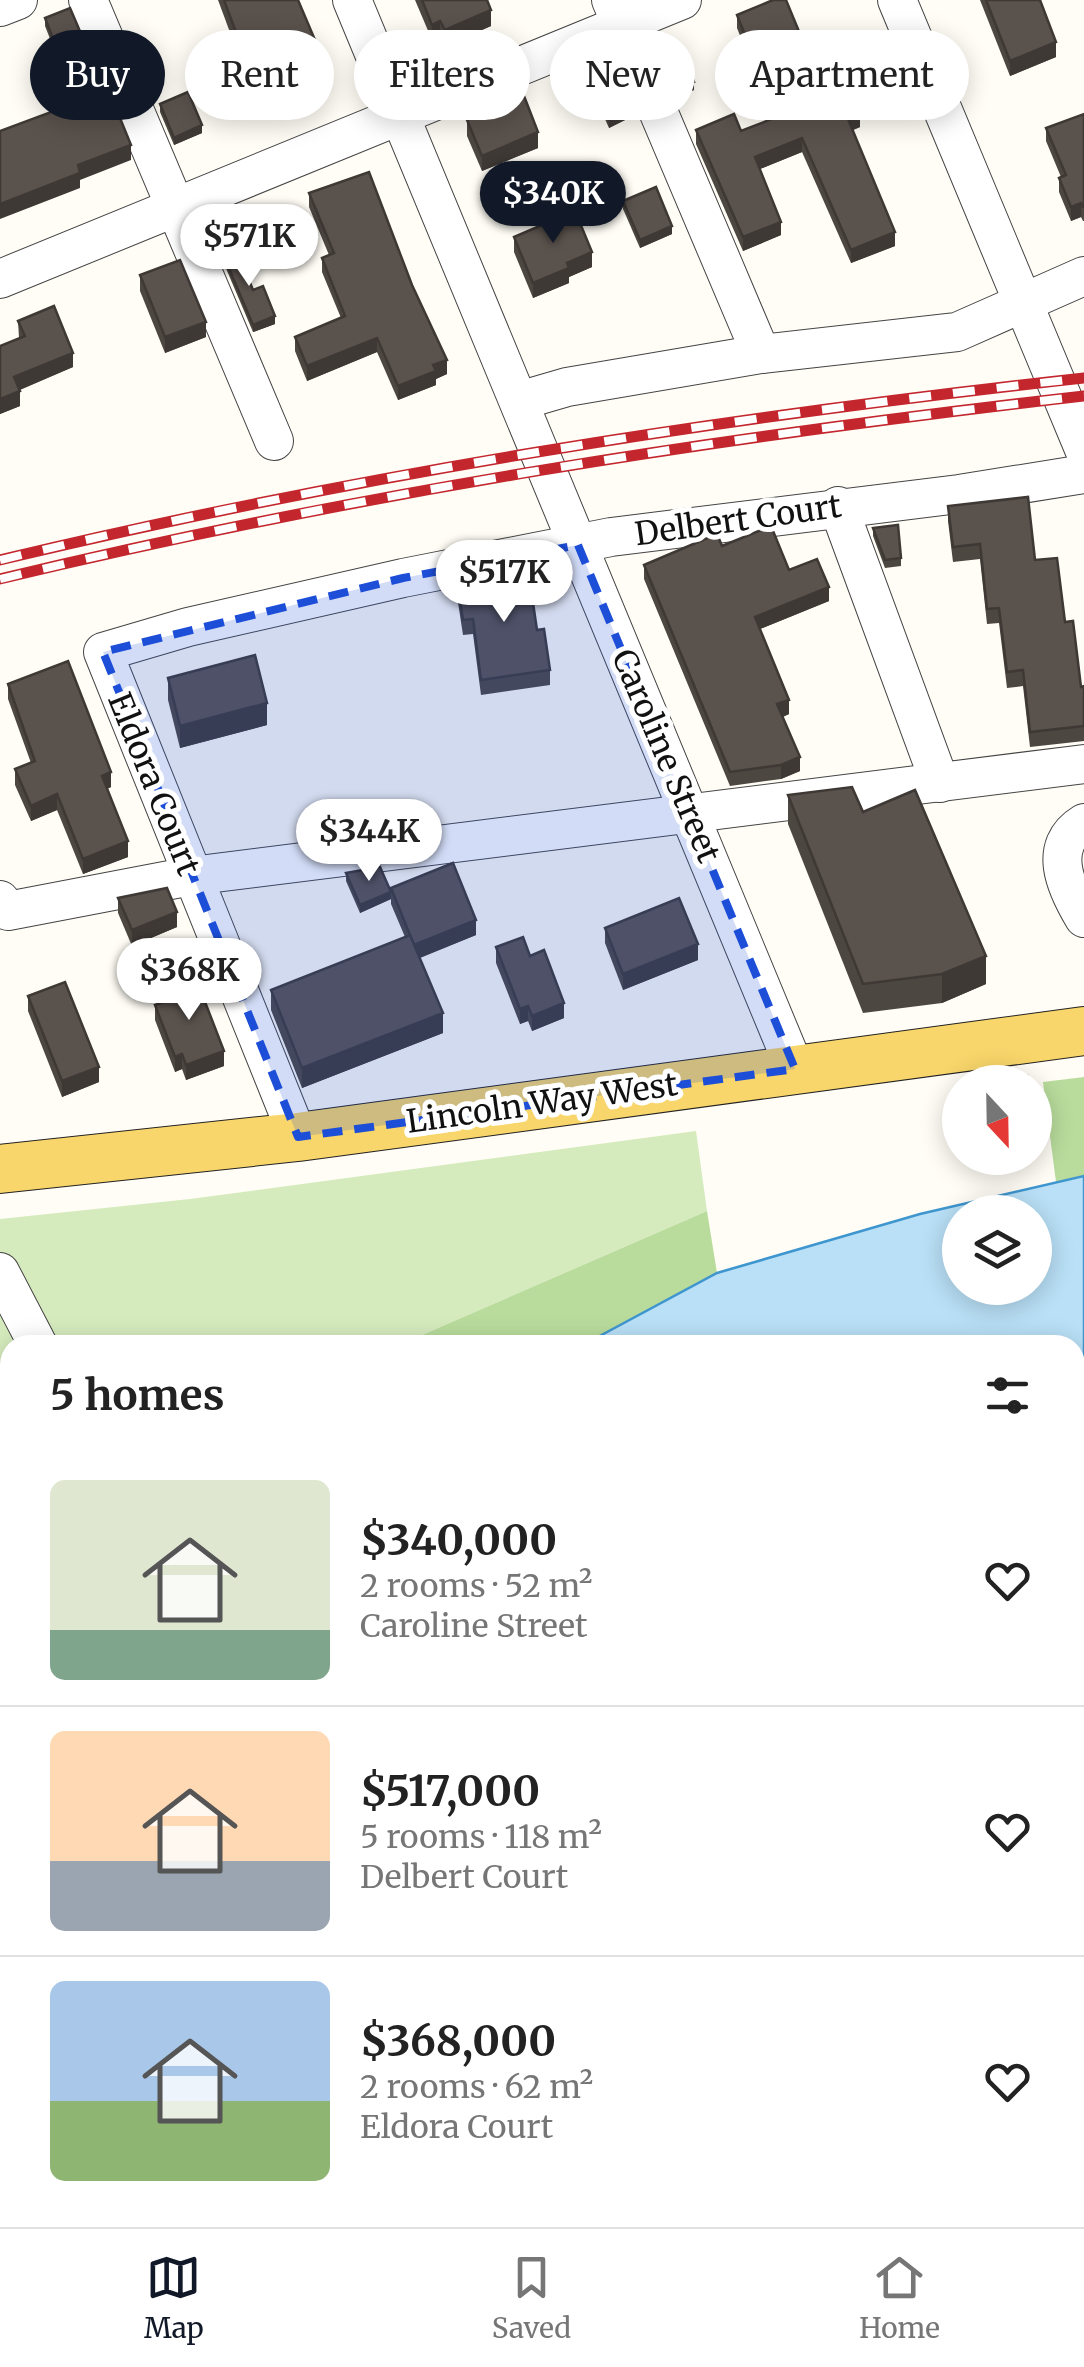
<!DOCTYPE html>
<meta charset="utf-8">
<style>
body{margin:0;font-family:Merriweather,serif;background:#f2f2f2;color:#222;height:100vh;display:flex;flex-direction:column;font-size:38px;white-space:nowrap}
*{box-sizing:border-box;margin:0}
p{font-size:32px;color:#767676}
.icon{flex:none;width:55px;height:55px;fill:none;stroke:currentColor;stroke-width:2;stroke-linecap:round;stroke-linejoin:round}
.map{position:relative;flex:1;overflow:hidden}
.sheet{position:absolute;left:0px;top:1335px;width:1085px;height:892px;display:flex;flex-direction:column;background:#fff;border-radius:30px 30px 0 0;box-shadow:0 5px 25px #0003}
.sheet>*{flex:none}
.banner{position:absolute;left:30px;top:30px;width:1025px;height:90px;display:flex;gap:20px}
.needle{width:65px;rotate:158deg}
.fabs{position:absolute;left:942px;top:1065px;display:grid;gap:20px}
.fabs a{display:grid;place-items:center;width:110px;height:110px;border-radius:50%;background:#fff;box-shadow:0 5px 25px #0003;font-size:50px}
.price{position:absolute;translate:-50% -85px;padding:0 22px;border-radius:35px;background:#fff;color:#222;font-size:32px;line-height:65px;filter:drop-shadow(0 2px 5px #0008)}
.price::after{content:'';position:absolute;left:50%;top:60px;width:30px;height:22px;margin-left:-15px;background:inherit;clip-path:polygon(0 0,100% 0,50% 100%)}
.price.on{background:#111827;color:#fff}
ul{padding:0;list-style:none}
li{display:flex;align-items:center;gap:30px;height:250px;padding:0 50px}
li+li{border-top:2px solid #e0e0e0}
li span{display:grid;place-items:center;flex:none;width:280px;height:200px;border-radius:15px;color:#555}
li>.icon{margin-inline-start:auto}
span .icon{width:120px;height:120px;fill:#fffc;stroke-width:1}
li b{font-size:42px}
h2{display:flex;justify-content:space-between;align-items:center;height:120px;padding:0 50px;font-size:42px}
.tag{padding:0 35px;border-radius:45px;background:#fff;box-shadow:0 5px 25px #0003;font-size:35px;line-height:90px}
.tag.on{background:#111827;color:#fff}
.dock{display:flex;justify-content:space-around;align-items:center;height:140px;border-top:2px solid #e0e0e0;background:#fff;font-size:28px;color:#767676}
.dock a{display:grid;justify-items:center;gap:5px}
.dock .on{color:#111827}
.map>svg:first-child{display:block}
</style>
<div class="map">
<svg width="1084" height="2227" viewBox="0 0 1084 2227">
<rect width="100%" height="100%" fill="#fffdf5"/>
<g fill="#d5ebbd">
<polygon points="696,1131 707,1211 399,1345 10,1345 10,1499 0,1506 0,1219 190,1199"/>
<polygon points="1075,1605 1084,1605 1084,2227 234,2227 238,2218 1075,2218"/>
</g>
<g fill="#b9dc9c">
<polygon points="1084,1077 1084,1176 1056,1182 1043,1082"/>
<polygon points="707,1211 717,1273 583,1345 399,1345"/>
<polygon points="10,1499 10,1718 0,1751 0,1506"/>
</g>
<g fill="#b9e0f7" stroke="#3f96cf" stroke-width="2.5" fill-rule="evenodd">
<path d="M1084,1176V1605H1075V1345H583L717,1273L920,1214ZM960,1212H1035V1288H960Z"/>
<polygon points="10,1718 10,2218 237,2218 234,2227 0,2227 0,1751"/>
</g>
<g fill="none" stroke-linecap="round" stroke-linejoin="round">
<defs>
<g id="minor">
<polyline points="88,0 274,441"/>
<polyline points="352,0 795,1069"/>
<polyline points="611,0 761,354"/>
<polyline points="897,0 1084,449"/>
<polyline points="0,7 18,0"/>
<polyline points="0,279 682,0"/>
<polyline points="519,401 567,387 761,354 957,332 1084,276"/>
<polyline points="838,506 940,783"/>
<path d="M1084,823C1046,846 1066,888 1084,918"/>
<polyline points="0,900 8,911 191,876 1084,764"/>
<polyline points="298,1137 103,652 188,627 403,578 611,537 959,494 1084,474"/>
<polyline points="0,1272 38,1345"/>
<polyline points="1075,1721 1084,1719"/>
<polyline points="418,2227 422,2218"/>
</g>
<polyline id="major" points="0,1169 298,1137 1084,1031"/>
</defs>
<use href="#minor" stroke="#444" stroke-width="40"/>
<use href="#major" stroke="#222" stroke-width="50"/>
<g stroke="#333" stroke-width="6" stroke-dasharray="10 5" stroke-linecap="butt">
<polyline points="1075,1681 1084,1679"/>
<polyline points="297,2227 299,2218"/>
</g>
<use href="#minor" stroke="#fff" stroke-width="38"/>
<use href="#major" stroke="#f9d66b" stroke-width="48"/>
<defs>
<g id="rail">
<path d="M0,560C358,474 718,418 1084,378"/>
<path d="M0,579C362,492 714,438 1084,396"/>
</g>
</defs>
<use href="#rail" stroke="#c4262e" stroke-width="11"/>
<use href="#rail" stroke="#fff" stroke-width="8" stroke-dasharray="22" stroke-linecap="butt"/>
</g>
<g fill="#4d4742">
<polygon points="218,0 298,0 326,81 258,108"/>
<polygon points="415,0 487,0 491,26 445,46 440,36 432,40"/>
<polygon points="980,0 1040,0 1056,57 1010,76"/>
<polygon points="737,15 805,46 860,127 853,130 895,246 851,263 802,152 760,169 781,235 743,251 696,144 696,130 741,131 787,113 766,63 753,68 737,28"/>
<polygon points="45,18 82,44 56,54 45,26"/>
<polygon points="664,60 694,90 676,96 664,68"/>
<polygon points="592,82 635,115 609,128 592,90"/>
<polygon points="160,104 202,133 174,145 160,112"/>
<polygon points="1084,114 1084,221 1083,221 1081,217 1071,221 1059,192 1059,178 1061,177 1046,141 1046,128"/>
<polygon points="467,120 538,148 482,171 467,136"/>
<polygon points="309,193 447,374 436,379 436,385 398,400 377,352 307,381 295,351 295,337 341,318 322,272 322,258 329,255 309,207"/>
<polygon points="623,201 672,234 640,248 623,209"/>
<polygon points="514,237 592,267 569,277 569,283 533,298 514,252"/>
<polygon points="222,252 253,290 275,324 253,332 222,259"/>
<polygon points="140,275 206,337 165,353 140,291"/>
<polygon points="18,321 73,367 20,390 20,406 0,414 0,346 19,338"/>
<polygon points="948,506 1035,560 1065,622 1081,687 1084,686 1084,741 1030,747 1023,686 1007,688 999,623 987,624 980,559 953,562 948,521"/>
<polygon points="873,528 901,558 901,566 885,568 873,536"/>
<polygon points="722,546 789,570 829,601 760,629 789,714 783,717 800,771 781,779 730,786 644,579 644,565"/>
<polygon points="457,581 537,630 550,670 550,685 481,695 473,634 463,635 457,596"/>
<polygon points="168,678 267,725 180,748 168,700"/>
<polygon points="8,684 111,787 107,789 128,857 83,874 57,810 31,821 15,785 15,769 31,763 8,699"/>
<polygon points="788,795 986,984 942,1003 863,1013 788,824"/>
<polygon points="346,873 391,899 360,913 346,881"/>
<polygon points="391,888 476,935 420,958 443,1033 302,1088 271,1010 271,990 405,937 391,904"/>
<polygon points="118,898 177,927 132,946 118,913"/>
<polygon points="605,928 698,960 623,990 605,943"/>
<polygon points="496,947 530,956 564,1018 532,1031 528,1021 520,1024 496,963"/>
<polygon points="167,987 224,1066 186,1080 182,1069 175,1072 155,1020 155,1005 167,1000"/>
<polygon points="28,996 99,1082 62,1097 28,1011"/>
</g>
<g fill="#3f3936">
<polygon points="491,10 491,26 445,46 445,30"/>
<polygon points="440,21 440,36 432,40 432,25"/>
<polygon points="82,36 82,44 56,54 56,46"/>
<polygon points="1056,42 1056,57 1010,76 1010,61"/>
<polygon points="766,49 766,63 753,68 753,55"/>
<polygon points="326,66 326,81 258,108 258,92"/>
<polygon points="694,82 694,90 676,96 676,89"/>
<polygon points="635,108 635,115 609,128 609,120"/>
<polygon points="860,114 860,127 848,132 848,119"/>
<polygon points="202,125 202,133 174,145 174,138"/>
<polygon points="538,132 538,148 482,171 482,156"/>
<polygon points="802,138 802,152 755,171 755,157"/>
<polygon points="131,145 131,160 80,180 80,188 0,219 0,204 78,165"/>
<polygon points="1081,203 1081,217 1071,221 1071,207"/>
<polygon points="781,222 781,235 743,251 743,237"/>
<polygon points="672,226 672,234 640,248 640,240"/>
<polygon points="895,232 895,246 851,263 851,250"/>
<polygon points="592,252 592,267 569,277 569,283 533,298 533,283 567,263"/>
<polygon points="275,316 275,324 253,332 253,325"/>
<polygon points="206,322 206,337 165,353 165,337"/>
<polygon points="377,338 377,352 307,381 307,366"/>
<polygon points="73,353 73,367 14,392 14,377"/>
<polygon points="447,360 447,374 436,379 436,385 398,400 398,386 433,365"/>
<polygon points="20,391 20,406 0,414 0,399"/>
<polygon points="829,587 829,601 755,631 755,617"/>
<polygon points="789,700 789,714 777,719 777,704"/>
<polygon points="267,703 267,725 180,748 180,726"/>
<polygon points="800,757 800,771 781,779 781,765"/>
<polygon points="111,772 111,787 102,791 102,776"/>
<polygon points="57,794 57,810 31,821 31,806"/>
<polygon points="128,841 128,857 83,874 83,859"/>
<polygon points="391,892 391,899 360,913 360,905"/>
<polygon points="177,912 177,927 132,946 132,930"/>
<polygon points="476,920 476,935 414,960 414,945"/>
<polygon points="698,944 698,960 623,990 623,974"/>
<polygon points="986,956 986,984 942,1003 942,974"/>
<polygon points="564,1003 564,1018 532,1031 532,1016"/>
<polygon points="528,1006 528,1021 520,1024 520,1009"/>
<polygon points="443,1013 443,1033 302,1088 302,1068"/>
<polygon points="224,1051 224,1066 186,1080 186,1065"/>
<polygon points="182,1054 182,1069 175,1072 175,1057"/>
<polygon points="99,1067 99,1082 62,1097 62,1081"/>
</g>
<g fill="#5a524d" stroke="#3f3936" stroke-width="2.5">
<polygon points="224,0 298,0 326,66 258,92"/>
<polygon points="422,0 487,0 491,10 445,30 440,21 432,25"/>
<polygon points="773,0 786,0 805,46 828,36 860,114 848,119 895,232 851,250 802,138 755,157 781,222 743,237 696,130 734,114 741,131 792,111 766,49 753,55 737,15"/>
<polygon points="986,0 1040,0 1056,42 1010,61"/>
<polygon points="70,8 82,36 56,46 45,18"/>
<polygon points="683,53 694,82 676,89 664,60"/>
<polygon points="619,70 635,108 609,120 592,82"/>
<polygon points="188,92 202,125 174,138 160,104"/>
<polygon points="102,93 104,98 111,96 131,145 78,165 80,173 0,204 0,131"/>
<polygon points="524,96 538,132 482,156 467,120"/>
<polygon points="1084,114 1084,207 1083,207 1081,203 1071,207 1059,178 1066,175 1046,128"/>
<polygon points="369,172 412,285 447,360 433,365 436,371 398,386 377,338 307,366 295,337 345,316 322,258 334,253 309,193"/>
<polygon points="656,187 672,226 640,240 623,201"/>
<polygon points="575,211 592,252 567,263 569,268 533,283 514,237"/>
<polygon points="235,246 253,290 263,286 275,316 253,325 222,252"/>
<polygon points="180,260 206,322 165,337 140,275"/>
<polygon points="54,306 73,353 14,377 20,391 0,399 0,346 25,336 18,321"/>
<polygon points="1028,497 1035,560 1057,558 1065,622 1073,621 1081,687 1084,686 1084,726 1030,732 1023,670 1007,672 999,608 987,609 980,544 953,547 948,506"/>
<polygon points="898,525 901,558 885,560 873,528"/>
<polygon points="771,526 789,570 817,559 829,587 755,617 789,700 777,704 800,757 781,765 730,772 644,565 717,534 722,546"/>
<polygon points="528,569 537,630 544,629 550,670 481,680 473,619 463,620 457,581"/>
<polygon points="255,655 267,703 180,726 168,678"/>
<polygon points="68,661 111,772 102,776 128,841 83,859 57,794 31,806 15,769 35,761 8,684"/>
<polygon points="852,787 863,812 915,790 986,956 942,974 863,984 788,795"/>
<polygon points="453,863 476,920 414,945 391,888"/>
<polygon points="380,867 391,892 360,905 346,873"/>
<polygon points="167,888 177,912 132,930 118,898"/>
<polygon points="679,898 698,944 623,974 605,928"/>
<polygon points="410,935 443,1013 302,1068 271,990"/>
<polygon points="523,937 530,956 544,950 564,1003 532,1016 528,1006 520,1009 496,947"/>
<polygon points="195,976 224,1051 186,1065 182,1054 175,1057 155,1005 171,999 167,987"/>
<polygon points="65,982 99,1067 62,1081 28,996"/>
<polygon points="1027,1076 1027,1082 973,1082"/>
</g>
<path fill="#1d4ed8" fill-opacity="0.2" stroke="#1d4ed8" stroke-width="8" stroke-dasharray="20 12" stroke-linejoin="round" d="M578,545L795,1069L298,1137L103,652L403,578Z"/>
<g text-anchor="middle" dominant-baseline="central" stroke-width="10" stroke-linejoin="round" paint-order="stroke">
<g font-size="32" fill="#111" stroke="#fff">
<text transform="translate(738 520) rotate(-8)">Delbert Court</text>
<text transform="translate(666 756) rotate(67)">Caroline Street</text>
<text transform="translate(154 784) rotate(68)">Eldora Court</text>
<text transform="translate(542 1103) rotate(-8)">Lincoln Way West</text>
</g>
</g>
</svg>
<div class="fabs">
<a><svg class="needle" viewBox="-14 -14 28 28"><path d="M0-13l5 13h-10z" fill="#e53935"/><path d="M0 13l5-13h-10z" fill="#767676"/></svg></a>
<a><svg class="icon" aria-label="layers" viewBox="0 0 24 24"><path d="M12 4l9 5-9 5-9-5zM3 14l9 5 9-5"/></svg></a>
</div>
<b class="price on" style="left:553px;top:246px">$340K</b>
<b class="price" style="left:249px;top:289px">$571K</b>
<b class="price" style="left:504px;top:625px">$517K</b>
<b class="price" style="left:369px;top:884px">$344K</b>
<b class="price" style="left:189px;top:1023px">$368K</b>
<div class="banner">
<a class="tag on">Buy</a>
<a class="tag">Rent</a>
<a class="tag">Filters</a>
<a class="tag">New</a>
<a class="tag">Apartment</a>
</div>
<section class="sheet">
<h2>5 homes<svg class="icon" aria-label="filters" viewBox="0 0 24 24"><path d="M4 7h16M4 17h16"/><circle cx="9" cy="7" r="2"/><circle cx="15" cy="17" r="2"/></svg></h2>
<ul>
<li><span style="background:linear-gradient(#dfe7d0 75%,#7fa58c 0)"><svg class="icon" aria-label="home" viewBox="0 0 24 24"><path d="M3 11l9-7 9 7M6 9v11h12V9"/></svg></span><div><b>$340,000</b><p>2 rooms · 52 m²</p><p>Caroline Street</p></div><svg class="icon" aria-label="heart" viewBox="0 0 24 24"><path d="M12 20l-8-8c-3-5 5-10 8-4 3-6 11-1 8 4z"/></svg></li>
<li><span style="background:linear-gradient(#ffd9b3 65%,#9aa5b1 0)"><svg class="icon" aria-label="home" viewBox="0 0 24 24"><path d="M3 11l9-7 9 7M6 9v11h12V9"/></svg></span><div><b>$517,000</b><p>5 rooms · 118 m²</p><p>Delbert Court</p></div><svg class="icon" aria-label="heart" viewBox="0 0 24 24"><path d="M12 20l-8-8c-3-5 5-10 8-4 3-6 11-1 8 4z"/></svg></li>
<li><span style="background:linear-gradient(#a9c7e8 60%,#8fb573 0)"><svg class="icon" aria-label="home" viewBox="0 0 24 24"><path d="M3 11l9-7 9 7M6 9v11h12V9"/></svg></span><div><b>$368,000</b><p>2 rooms · 62 m²</p><p>Eldora Court</p></div><svg class="icon" aria-label="heart" viewBox="0 0 24 24"><path d="M12 20l-8-8c-3-5 5-10 8-4 3-6 11-1 8 4z"/></svg></li>
</ul>
</section>
</div>
<nav class="dock">
<a class="on"><svg class="icon" aria-label="map" viewBox="0 0 24 24"><path d="M3 6l6-2 6 2 6-2v14l-6 2-6-2-6 2zM9 4v14M15 6v14"/></svg>Map</a>
<a><svg class="icon" aria-label="saved" viewBox="0 0 24 24"><path d="M7 4h10v16l-5-4-5 4z"/></svg>Saved</a>
<a><svg class="icon" aria-label="home" viewBox="0 0 24 24"><path d="M3 11l9-7 9 7M6 9v11h12V9"/></svg>Home</a>
</nav>
